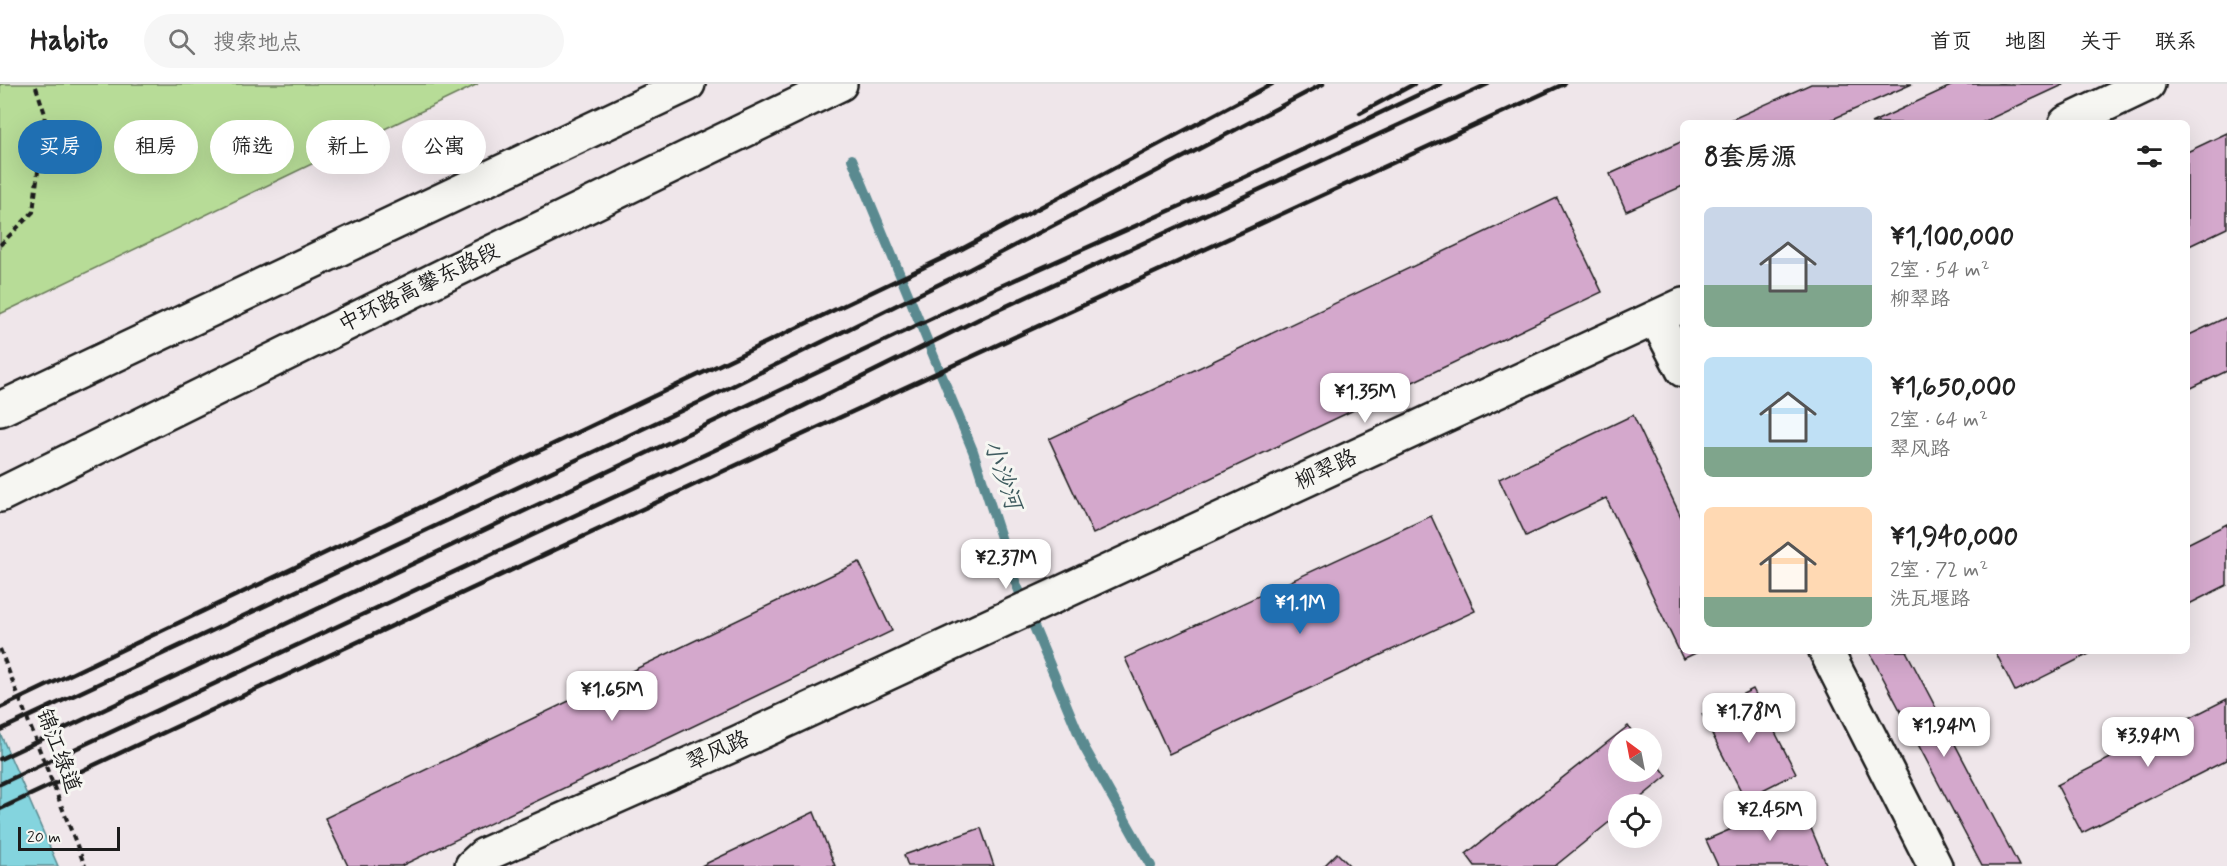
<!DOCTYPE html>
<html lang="zh">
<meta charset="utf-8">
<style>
body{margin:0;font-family:Mynerve,"LXGW WenKai TC",sans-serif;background:#f6f6f6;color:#222;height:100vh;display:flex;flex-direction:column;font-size:22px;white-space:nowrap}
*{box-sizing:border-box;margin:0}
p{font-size:20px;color:#767676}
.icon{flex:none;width:33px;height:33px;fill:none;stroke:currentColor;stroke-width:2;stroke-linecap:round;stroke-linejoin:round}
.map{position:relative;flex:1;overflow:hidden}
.panel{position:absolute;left:1680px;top:36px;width:510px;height:534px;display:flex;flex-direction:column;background:#fff;border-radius:9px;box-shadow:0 6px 24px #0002}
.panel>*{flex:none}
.guide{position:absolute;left:18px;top:36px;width:570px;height:54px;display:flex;gap:12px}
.needle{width:39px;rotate:328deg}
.buttons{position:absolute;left:1608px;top:644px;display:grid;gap:12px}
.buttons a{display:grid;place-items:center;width:54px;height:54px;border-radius:50%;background:#fff;box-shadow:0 6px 24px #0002;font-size:30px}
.scale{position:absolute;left:18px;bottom:15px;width:102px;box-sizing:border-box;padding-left:6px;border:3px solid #1c1c1c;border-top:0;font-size:16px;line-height:21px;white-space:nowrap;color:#1c1c1c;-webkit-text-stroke:4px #f6f6f2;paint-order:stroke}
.price{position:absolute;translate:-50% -51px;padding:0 14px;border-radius:12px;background:#fff;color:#222;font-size:20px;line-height:39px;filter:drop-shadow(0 2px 3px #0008)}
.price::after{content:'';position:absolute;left:50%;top:36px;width:18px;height:14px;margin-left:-9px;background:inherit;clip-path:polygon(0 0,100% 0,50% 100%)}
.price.active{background:#1f6fb2;color:#fff}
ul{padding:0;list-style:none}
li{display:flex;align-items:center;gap:18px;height:150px;padding:0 24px}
li span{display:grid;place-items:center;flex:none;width:168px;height:120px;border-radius:9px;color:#555}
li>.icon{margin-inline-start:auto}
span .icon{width:72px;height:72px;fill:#fffc;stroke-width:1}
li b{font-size:26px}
h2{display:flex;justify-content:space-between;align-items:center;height:72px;padding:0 24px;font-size:26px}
.chip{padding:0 21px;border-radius:27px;background:#fff;box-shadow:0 6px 24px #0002;font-size:21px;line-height:54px}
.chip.active{background:#1f6fb2;color:#fff}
header{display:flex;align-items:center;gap:36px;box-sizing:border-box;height:84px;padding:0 30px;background:#fff;border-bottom:2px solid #e0e0e0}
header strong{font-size:28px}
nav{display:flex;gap:33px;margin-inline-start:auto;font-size:21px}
.search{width:420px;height:54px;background:#f6f6f6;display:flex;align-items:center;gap:15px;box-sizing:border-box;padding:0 21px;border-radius:33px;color:#767676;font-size:22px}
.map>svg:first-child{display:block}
</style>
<header>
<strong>Habito</strong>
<div class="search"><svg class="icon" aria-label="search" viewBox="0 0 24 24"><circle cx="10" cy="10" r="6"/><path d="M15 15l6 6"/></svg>搜索地点</div>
<nav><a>首页</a><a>地图</a><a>关于</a><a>联系</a></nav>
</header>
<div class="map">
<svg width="2227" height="782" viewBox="0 0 2227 782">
<rect width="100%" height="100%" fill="#efe6ea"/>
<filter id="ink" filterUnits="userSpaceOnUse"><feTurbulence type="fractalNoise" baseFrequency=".0167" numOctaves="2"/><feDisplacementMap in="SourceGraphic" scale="12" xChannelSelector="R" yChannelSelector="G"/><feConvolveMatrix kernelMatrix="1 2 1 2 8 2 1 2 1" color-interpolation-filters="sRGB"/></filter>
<g filter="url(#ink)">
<polygon fill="#b7dc97" stroke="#6a7c5a" stroke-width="1.5" points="0,0 478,0 0,230"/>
<polygon fill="#84d4de" stroke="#5a8a90" stroke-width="1.5" points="0,649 58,782 0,782"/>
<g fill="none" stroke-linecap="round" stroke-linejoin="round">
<polyline stroke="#5a8a90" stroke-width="10" points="852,75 973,367 1015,497 1084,663 1151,782"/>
</g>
<g fill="#d4a8cc" stroke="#1c1c1c" stroke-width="1.5">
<polygon points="1811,0 1912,0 1824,39 1724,39"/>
<polygon points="1955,0 2065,0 1981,39 1871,39"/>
<polygon points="2227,49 2227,144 2187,163 2187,68"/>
<polygon points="1683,57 1683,102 1626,127 1610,90"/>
<polygon points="1557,114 1602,208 1093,450 1049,355"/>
<polygon points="2227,233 2227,287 2187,306 2187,252"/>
<polygon points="1633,331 1683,437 1683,567 1700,567 1683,575 1606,414 1526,452 1499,395"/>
<polygon points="1431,432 1475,527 1169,670 1125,574"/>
<polygon points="2227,440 2227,501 2187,521 2187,460"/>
<polygon points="859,478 892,547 401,782 348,782 325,734"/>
<polygon points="1869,567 1906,567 2019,782 1982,782"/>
<polygon points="1995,567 2095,567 2015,607"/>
<polygon points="1753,605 1796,689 1745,715 1702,630"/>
<polygon points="2227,615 2227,676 2082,749 2057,701"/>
<polygon points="1628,642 1637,654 1618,654 1618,687 1652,687 1652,672 1667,692 1633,720 1618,720 1618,731 1555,782 1475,782 1466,770"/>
<polygon points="1799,716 1827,782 1718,782 1706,756"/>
<polygon points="814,728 835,782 701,782"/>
<polygon points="981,744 994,782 908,782 904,771"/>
<polygon points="1337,769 1350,782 1324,782"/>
</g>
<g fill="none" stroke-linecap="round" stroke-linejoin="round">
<defs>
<g id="street">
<polyline points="2066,39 2148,0"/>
<polyline points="1656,234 1683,286"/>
<polyline points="1826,567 1935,782"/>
<polyline points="472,782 484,771 737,659 1683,221"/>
</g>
<g id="primary">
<polyline points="0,325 688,0"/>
<polyline points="0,411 447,190 840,0"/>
</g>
</defs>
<use href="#street" stroke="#1c1c1c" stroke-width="38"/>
<use href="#primary" stroke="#1c1c1c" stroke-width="38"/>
<g stroke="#1c1c1c" stroke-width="4" stroke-dasharray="6 4.5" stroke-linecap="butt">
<polyline points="0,161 33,128 45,30 35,0"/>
<polyline points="0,565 85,782"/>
</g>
<use href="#street" stroke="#f6f6f2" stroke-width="33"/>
<use href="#primary" stroke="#f6f6f2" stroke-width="33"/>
<g stroke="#1c1c1c" stroke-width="4.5">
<polyline points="1360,29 1414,0"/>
<polyline points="0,624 958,167 1272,0"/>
<polyline points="0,646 702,317 968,186 1323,0"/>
<polyline points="0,675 981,211 1245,93 1441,0"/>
<polyline points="0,700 719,364 985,232 1488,0"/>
<polyline points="0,725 728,385 1564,0"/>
</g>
</g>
</g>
<g text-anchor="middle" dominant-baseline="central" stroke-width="6" stroke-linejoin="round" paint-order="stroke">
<g font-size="22" fill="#1c1c1c" stroke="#f6f6f2">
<text transform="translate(419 204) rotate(-26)">中环路高攀东路段</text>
<text transform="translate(1326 386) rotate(-25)">柳翠路</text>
<text transform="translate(58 667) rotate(69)">锦江绿道</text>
<text transform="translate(718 667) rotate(-24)">翠风路</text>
</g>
<g font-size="24" font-style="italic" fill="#405c60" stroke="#f6f6f2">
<text transform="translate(1002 391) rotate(71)">小沙河</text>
</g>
</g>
</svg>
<div class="buttons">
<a><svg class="needle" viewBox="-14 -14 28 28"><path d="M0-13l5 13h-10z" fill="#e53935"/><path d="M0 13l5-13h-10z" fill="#767676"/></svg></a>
<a><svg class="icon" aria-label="locate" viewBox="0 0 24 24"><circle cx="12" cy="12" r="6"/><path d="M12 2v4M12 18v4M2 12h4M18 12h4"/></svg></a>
</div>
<div class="scale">20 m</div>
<b class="price" style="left:1365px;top:340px">¥1.35M</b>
<b class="price" style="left:1006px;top:506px">¥2.37M</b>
<b class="price active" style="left:1300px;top:551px">¥1.1M</b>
<b class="price" style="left:612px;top:638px">¥1.65M</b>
<b class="price" style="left:1749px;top:660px">¥1.78M</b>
<b class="price" style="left:1944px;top:674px">¥1.94M</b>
<b class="price" style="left:2148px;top:684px">¥3.94M</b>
<b class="price" style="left:1770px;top:758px">¥2.45M</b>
<div class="guide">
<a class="chip active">买房</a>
<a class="chip">租房</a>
<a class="chip">筛选</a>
<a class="chip">新上</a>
<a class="chip">公寓</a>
</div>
<section class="panel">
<h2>8套房源<svg class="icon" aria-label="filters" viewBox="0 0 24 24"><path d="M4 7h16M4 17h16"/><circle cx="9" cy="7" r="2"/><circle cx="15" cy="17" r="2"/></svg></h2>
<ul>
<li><span style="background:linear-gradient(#c9d6e8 65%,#7fa58c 0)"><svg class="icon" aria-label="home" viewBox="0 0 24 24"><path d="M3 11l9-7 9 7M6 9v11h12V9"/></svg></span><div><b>¥1,100,000</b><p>2室 · 54 m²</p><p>柳翠路</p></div></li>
<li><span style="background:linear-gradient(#bfe0f5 75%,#7fa58c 0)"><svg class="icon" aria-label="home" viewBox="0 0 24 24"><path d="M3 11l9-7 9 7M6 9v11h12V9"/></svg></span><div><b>¥1,650,000</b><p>2室 · 64 m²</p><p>翠风路</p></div></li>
<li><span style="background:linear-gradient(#ffd9b3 75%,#7fa58c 0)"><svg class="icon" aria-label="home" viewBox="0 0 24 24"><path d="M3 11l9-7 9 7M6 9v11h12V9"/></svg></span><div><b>¥1,940,000</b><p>2室 · 72 m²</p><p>洗瓦堰路</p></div></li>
</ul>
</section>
</div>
